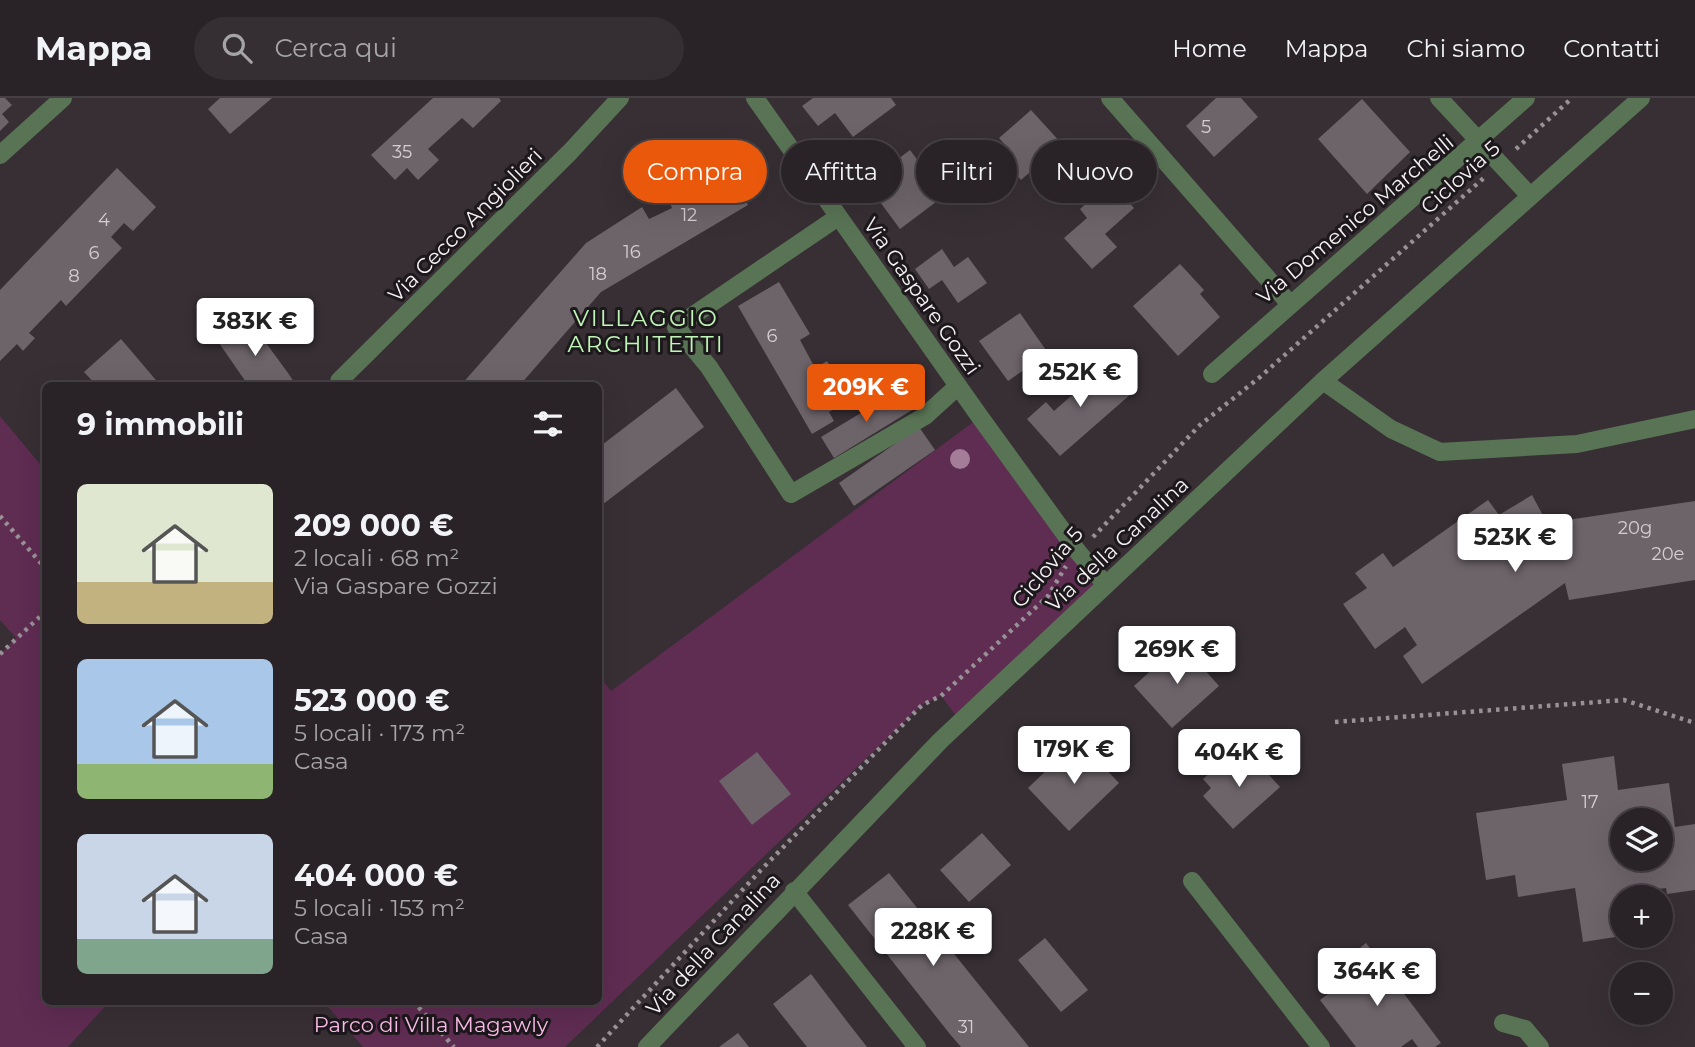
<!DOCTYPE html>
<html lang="it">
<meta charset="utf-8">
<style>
body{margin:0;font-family:Montserrat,sans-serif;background:#352f33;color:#f1f3f6;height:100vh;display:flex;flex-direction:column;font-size:26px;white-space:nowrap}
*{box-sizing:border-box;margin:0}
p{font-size:23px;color:#a5a4a7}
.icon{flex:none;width:38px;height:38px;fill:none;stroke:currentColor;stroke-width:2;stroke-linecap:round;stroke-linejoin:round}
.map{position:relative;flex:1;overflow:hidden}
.side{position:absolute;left:42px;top:284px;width:560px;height:623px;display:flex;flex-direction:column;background:#292327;border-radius:10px;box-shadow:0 7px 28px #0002,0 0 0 2px #454044}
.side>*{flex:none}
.top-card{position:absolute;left:623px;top:42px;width:665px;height:63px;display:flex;gap:14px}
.buttons{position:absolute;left:1610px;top:710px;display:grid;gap:14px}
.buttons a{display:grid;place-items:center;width:63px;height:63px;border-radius:50%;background:#292327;box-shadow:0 7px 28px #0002,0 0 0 2px #454044;font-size:35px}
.price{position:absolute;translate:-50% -60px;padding:0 16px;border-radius:7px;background:#fff;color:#222;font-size:23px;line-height:46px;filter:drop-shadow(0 2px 4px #0008)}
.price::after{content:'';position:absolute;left:50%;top:42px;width:21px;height:16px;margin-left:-10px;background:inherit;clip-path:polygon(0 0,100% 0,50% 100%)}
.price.on{background:#ea580c;color:#fff}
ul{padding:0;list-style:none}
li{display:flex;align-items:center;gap:21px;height:175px;padding:0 35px}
li span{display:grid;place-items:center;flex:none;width:196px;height:140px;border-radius:10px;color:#555}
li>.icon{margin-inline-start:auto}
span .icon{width:84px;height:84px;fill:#fffc;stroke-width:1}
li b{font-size:30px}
h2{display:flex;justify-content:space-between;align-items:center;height:84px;padding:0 35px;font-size:30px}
.chip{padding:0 24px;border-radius:32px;background:#292327;box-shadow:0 7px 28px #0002,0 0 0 2px #454044;font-size:24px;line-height:63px}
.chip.on{background:#ea580c;color:#fff}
header{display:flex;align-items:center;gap:42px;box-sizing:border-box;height:98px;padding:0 35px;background:#292327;border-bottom:2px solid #454044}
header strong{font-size:33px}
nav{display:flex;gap:38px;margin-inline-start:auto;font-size:24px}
.search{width:490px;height:63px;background:#352f33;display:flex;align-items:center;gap:18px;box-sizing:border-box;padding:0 24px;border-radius:38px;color:#a5a4a7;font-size:26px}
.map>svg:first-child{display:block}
</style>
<header>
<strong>Mappa</strong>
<div class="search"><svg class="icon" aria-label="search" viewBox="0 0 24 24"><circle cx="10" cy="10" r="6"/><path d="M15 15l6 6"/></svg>Cerca qui</div>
<nav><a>Home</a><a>Mappa</a><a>Chi siamo</a><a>Contatti</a></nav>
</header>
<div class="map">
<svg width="1695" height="949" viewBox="0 0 1695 949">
<rect width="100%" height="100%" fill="#372f34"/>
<g fill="#5f2c52">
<polygon points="0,318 45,372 46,903 110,903 68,949 0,949 0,556 16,540 0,522"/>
<polygon points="980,319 1106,487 961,624 941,598 922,607 565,949 363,949 323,903 598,903 599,578 611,593"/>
</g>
<g fill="#6d646a" fill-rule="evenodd">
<polygon points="0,0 5,0 12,7 2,16 9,24 0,33"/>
<polygon points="220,0 272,0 230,36 208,11"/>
<polygon points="433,0 499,0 501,3 473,30 462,20 428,51 439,62 418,82 407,70 395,82 371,57"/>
<polygon points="813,0 891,0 896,7 853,39 835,15 818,28 802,8"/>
<polygon points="1216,0 1241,0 1258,19 1214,59 1186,28"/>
<polygon points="1362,1 1410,54 1367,96 1318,41"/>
<polygon points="1031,12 1062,46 1021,82 1003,62 1012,55 999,40"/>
<polygon points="910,52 944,98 900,131 866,85"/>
<polygon points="117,70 156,109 133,133 124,125 111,139 122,150 66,208 61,202 29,235 35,240 23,253 17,246 0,263 0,192"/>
<polygon points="727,70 748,107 601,194 520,287 461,287 586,145 642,109 649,121 672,110 667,98 708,74 711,79"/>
<polygon points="1111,84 1134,110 1105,136 1117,149 1092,171 1064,140 1087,120 1080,111"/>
<polygon points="942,151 954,169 968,159 987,185 958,205 942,182 929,191 915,171"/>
<polygon points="1180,166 1204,192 1200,196 1220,219 1178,258 1133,208"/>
<polygon points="779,184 810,236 800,242 815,270 827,263 850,302 829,314 834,323 812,336 738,208"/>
<polygon points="1020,215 1048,255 1008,283 979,243"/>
<polygon points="250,223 288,275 296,287 248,287 219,245"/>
<polygon points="121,241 144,268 160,287 96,287 84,274"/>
<polygon points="1097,261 1131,296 1060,358 1027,321 1046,304 1054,313 1088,283 1081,275"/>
<polygon points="676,290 704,329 598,410 598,350"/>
<polygon points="899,292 912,312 834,360 821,339"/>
<polygon points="919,329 935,352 854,408 839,385"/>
<polygon points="1532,397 1547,425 1695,403 1695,482 1569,502 1565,485 1422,586 1403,558 1417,547 1405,529 1375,551 1343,506 1367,490 1355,475 1383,455 1393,469 1488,402 1499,417"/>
<polygon points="1181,545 1219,588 1172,630 1134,588"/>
<polygon points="1078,642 1119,685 1069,733 1028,690"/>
<polygon points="757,654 791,696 752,727 719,683"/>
<polygon points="1248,654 1280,689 1233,731 1203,698 1211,690 1203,681 1220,666 1226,673"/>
<path d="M1614,658L1618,692L1669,685L1675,729L1695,726V792L1667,796L1666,790L1636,794L1637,800H1622V838L1583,844L1575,790L1518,799L1515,777L1486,782L1476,715L1567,702L1562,666ZM1622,723H1661V761H1622Z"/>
<polygon points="982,735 1011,767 969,804 940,772"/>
<polygon points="889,775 1029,949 961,949 949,935 848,807"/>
<polygon points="1045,840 1088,892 1061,914 1018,862"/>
<polygon points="1366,845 1441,945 1435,949 1418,949 1412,941 1401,949 1356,949 1320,902 1360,872 1350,858"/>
<polygon points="811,876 849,926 867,949 807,949 773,906"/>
<polygon points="738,935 749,949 719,949"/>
</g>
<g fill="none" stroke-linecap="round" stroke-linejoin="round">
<g stroke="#989196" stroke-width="4.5" stroke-dasharray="3.5 5" stroke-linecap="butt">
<polyline points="1516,51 1572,0"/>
<polyline points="0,418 46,471"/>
<polyline points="1093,439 1200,327 1260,279 1486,78"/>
<polyline points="0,556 46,513"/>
<polyline points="1335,624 1624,602 1695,625"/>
<polyline points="413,903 454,949"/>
<polyline points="597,949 760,773 922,607 941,598 1048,498 1066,468"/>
</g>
<g stroke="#597455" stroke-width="18">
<polyline points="755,0 980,319 1078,454 1106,487"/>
<polyline points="1110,0 1289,205"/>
<polyline points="1439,0 1530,98"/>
<polyline points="0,57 63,0"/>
<polyline points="838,119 676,229 709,269 791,396 925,318 958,288"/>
<polyline points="1212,276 1526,0"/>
<polyline points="339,283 570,54 620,0"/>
<polyline points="1323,283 1391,331 1440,354 1577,346 1695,321"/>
<polyline points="1192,783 1321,949"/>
<polyline points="794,793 917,949"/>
<polyline points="1503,925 1525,931 1540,949"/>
<polyline points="647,949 940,643 1323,283 1641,0"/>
</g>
</g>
<circle fill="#a47d99" cx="960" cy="361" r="10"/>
<g text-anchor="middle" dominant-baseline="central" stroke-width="6" stroke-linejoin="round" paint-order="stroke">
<g font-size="18" fill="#d4ced2">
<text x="1206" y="29">5</text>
<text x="402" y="54">35</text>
<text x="689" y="117">12</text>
<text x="104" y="122">4</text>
<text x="632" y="154">16</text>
<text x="94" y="155">6</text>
<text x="598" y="176">18</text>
<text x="74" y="178">8</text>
<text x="772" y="238">6</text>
<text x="1635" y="430">20g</text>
<text x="1668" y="456">20e</text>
<text x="1590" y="704">17</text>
<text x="966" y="929">31</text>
</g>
<g font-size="21" fill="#f6f1f5" stroke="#1c181b">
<text transform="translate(1460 79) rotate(-42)">Ciclovia 5</text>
<text transform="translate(1355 121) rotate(-40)">Via Domenico Marchelli</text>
<text transform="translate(465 127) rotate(-45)">Via Cecco Angiolieri</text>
<text transform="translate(922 198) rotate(55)">Via Gaspare Gozzi</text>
<text transform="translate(1117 446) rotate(-43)">Via della Canalina</text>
<text transform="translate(1047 469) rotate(-50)">Ciclovia 5</text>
<text transform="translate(713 846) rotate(-47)">Via della Canalina</text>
</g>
<g font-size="21" fill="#febdeb" stroke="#1c181b">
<text x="431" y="926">Parco di Villa Magawly</text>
</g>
<g font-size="23" letter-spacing="2" fill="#bff5b6" stroke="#1c181b">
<text x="646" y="220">VILLAGGIO<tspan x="646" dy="26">ARCHITETTI</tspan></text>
</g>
</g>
</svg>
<div class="buttons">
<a><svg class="icon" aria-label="layers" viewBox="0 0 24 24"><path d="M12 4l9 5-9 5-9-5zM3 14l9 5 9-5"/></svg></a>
<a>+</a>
<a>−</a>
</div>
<b class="price" style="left:255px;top:260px">383K €</b>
<b class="price" style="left:1080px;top:311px">252K €</b>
<b class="price on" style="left:866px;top:326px">209K €</b>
<b class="price" style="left:1515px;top:476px">523K €</b>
<b class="price" style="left:1177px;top:588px">269K €</b>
<b class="price" style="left:1074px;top:688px">179K €</b>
<b class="price" style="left:1239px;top:691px">404K €</b>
<b class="price" style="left:933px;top:870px">228K €</b>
<b class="price" style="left:1377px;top:910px">364K €</b>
<div class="top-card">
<a class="chip on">Compra</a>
<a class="chip">Affitta</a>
<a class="chip">Filtri</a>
<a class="chip">Nuovo</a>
</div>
<section class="side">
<h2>9 immobili<svg class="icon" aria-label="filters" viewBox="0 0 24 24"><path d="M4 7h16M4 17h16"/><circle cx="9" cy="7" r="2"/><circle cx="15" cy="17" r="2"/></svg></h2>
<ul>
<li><span style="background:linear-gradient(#dfe7d0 70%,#c2b280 0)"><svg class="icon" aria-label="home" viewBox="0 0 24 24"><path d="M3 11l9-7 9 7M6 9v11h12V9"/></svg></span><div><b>209 000 €</b><p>2 locali · 68 m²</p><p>Via Gaspare Gozzi</p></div></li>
<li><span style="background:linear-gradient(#a9c7e8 75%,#8fb573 0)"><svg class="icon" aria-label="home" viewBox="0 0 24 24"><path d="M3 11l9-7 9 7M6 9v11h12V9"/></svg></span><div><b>523 000 €</b><p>5 locali · 173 m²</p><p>Casa</p></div></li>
<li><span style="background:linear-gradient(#c9d6e8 75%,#7fa58c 0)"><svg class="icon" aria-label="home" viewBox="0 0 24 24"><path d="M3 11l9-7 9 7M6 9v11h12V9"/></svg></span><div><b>404 000 €</b><p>5 locali · 153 m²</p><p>Casa</p></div></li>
</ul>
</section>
</div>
